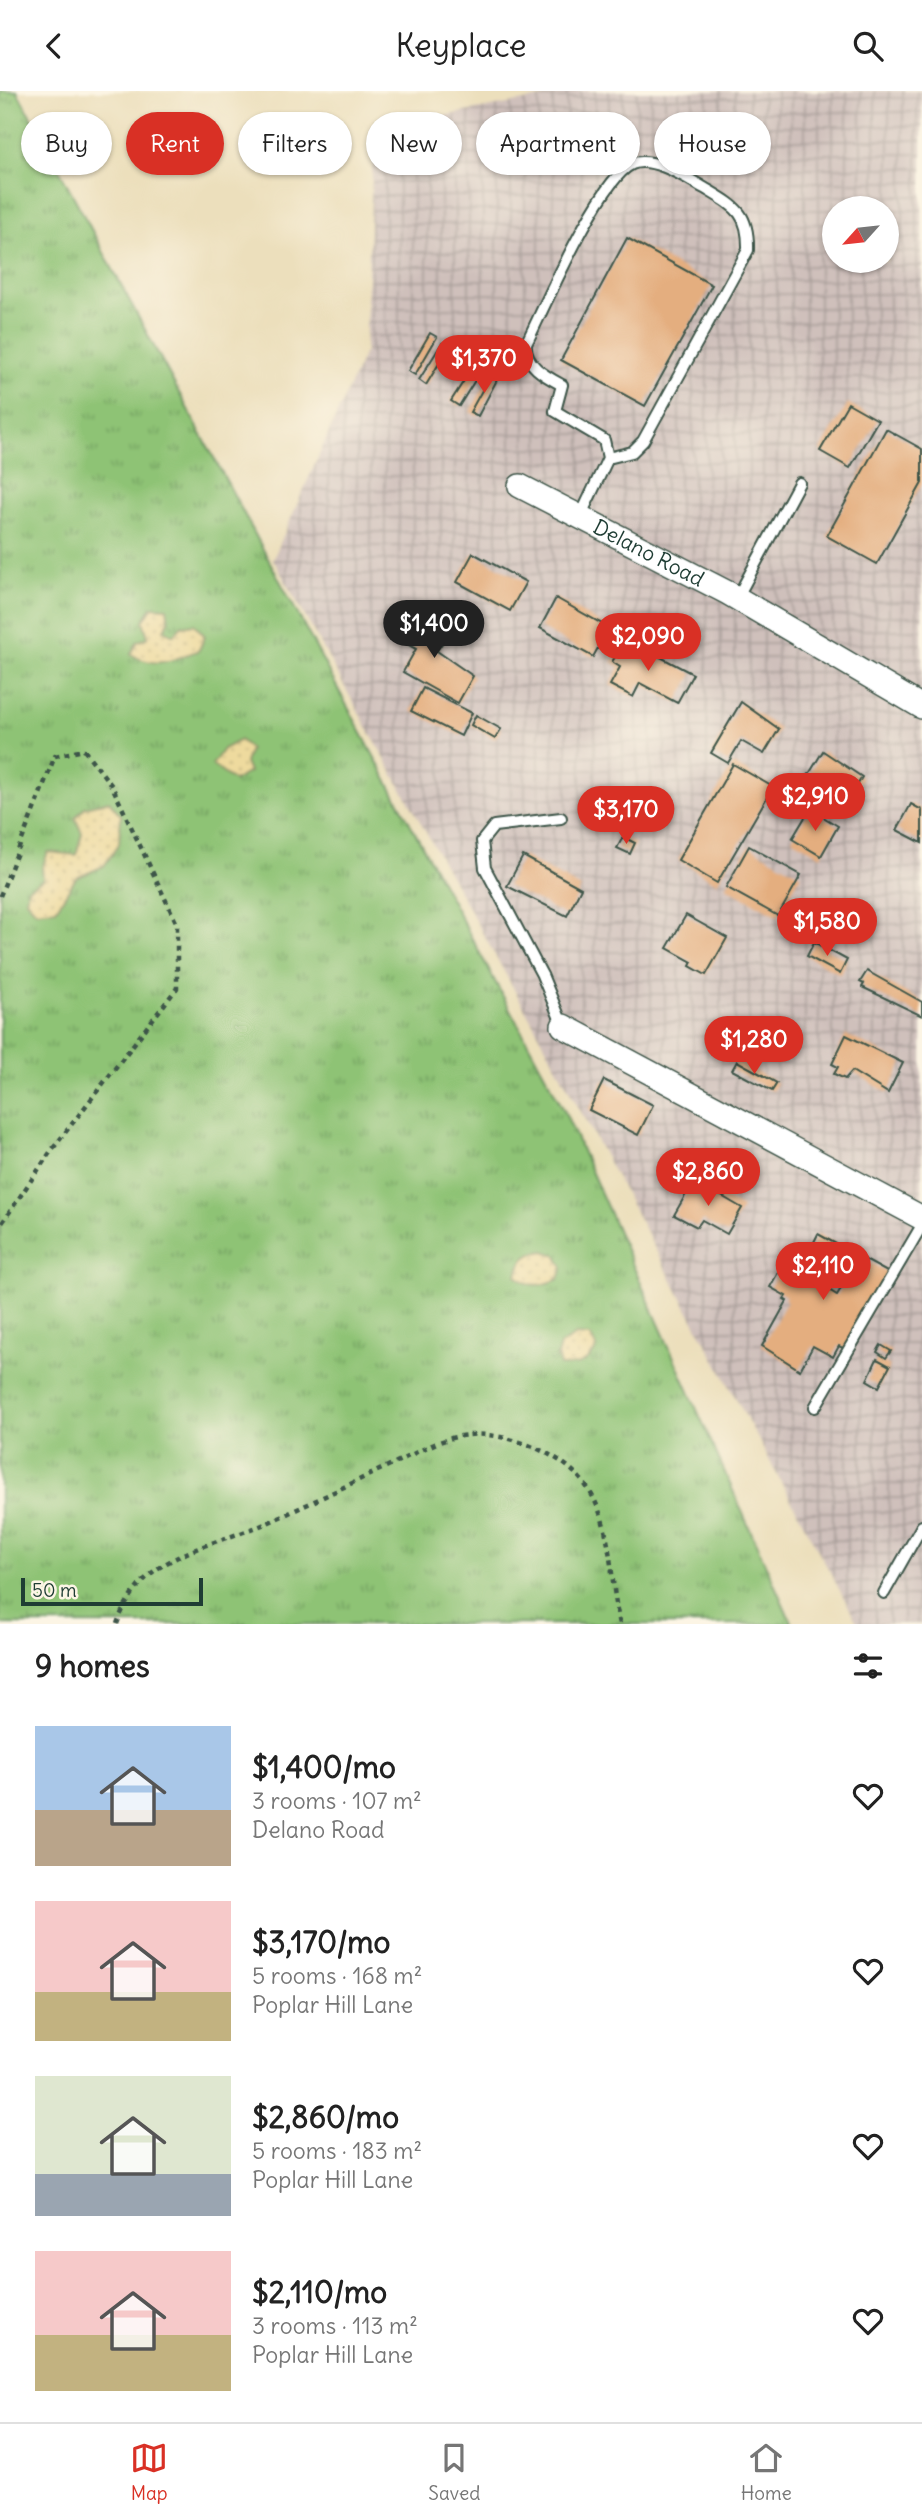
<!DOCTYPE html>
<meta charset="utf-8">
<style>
body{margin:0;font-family:Delius,sans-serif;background:#f6f6f6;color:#222;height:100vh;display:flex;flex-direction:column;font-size:26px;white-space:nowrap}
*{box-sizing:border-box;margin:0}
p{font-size:23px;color:#767676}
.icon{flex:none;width:38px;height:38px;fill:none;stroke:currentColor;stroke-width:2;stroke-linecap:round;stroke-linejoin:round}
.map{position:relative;height:1533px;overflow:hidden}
.sheet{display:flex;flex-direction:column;background:#fff;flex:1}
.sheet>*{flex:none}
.hud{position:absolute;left:21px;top:21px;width:880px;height:63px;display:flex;gap:14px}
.needle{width:46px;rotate:243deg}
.tools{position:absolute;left:822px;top:105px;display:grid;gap:14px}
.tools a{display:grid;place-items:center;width:77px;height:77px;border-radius:50%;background:#fff;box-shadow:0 2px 5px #0004;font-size:35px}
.scale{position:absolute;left:21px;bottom:18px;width:182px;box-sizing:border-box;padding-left:7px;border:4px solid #1f3d34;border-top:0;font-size:19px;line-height:24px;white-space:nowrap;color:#1f3d34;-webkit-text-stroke:5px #fcf5e5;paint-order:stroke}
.price{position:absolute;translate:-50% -60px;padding:0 16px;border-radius:24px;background:#d93025;color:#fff;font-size:23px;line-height:46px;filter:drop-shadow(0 2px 4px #0008)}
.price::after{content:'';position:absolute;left:50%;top:42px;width:21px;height:16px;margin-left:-10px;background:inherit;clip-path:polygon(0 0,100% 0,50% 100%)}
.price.selected{background:#222;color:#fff}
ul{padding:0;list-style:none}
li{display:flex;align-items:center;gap:21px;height:175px;padding:0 35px}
li span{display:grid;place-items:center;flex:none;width:196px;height:140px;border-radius:0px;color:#555}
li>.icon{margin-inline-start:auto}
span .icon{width:84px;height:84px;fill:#fffc;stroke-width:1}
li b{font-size:30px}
h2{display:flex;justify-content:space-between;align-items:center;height:84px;padding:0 35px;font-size:30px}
.tag{padding:0 24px;border-radius:32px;background:#fff;box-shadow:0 2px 5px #0004;font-size:24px;line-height:63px}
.tag.selected{background:#d93025;color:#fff}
header{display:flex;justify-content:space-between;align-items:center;height:91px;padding:0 35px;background:#fff;font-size:32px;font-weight:600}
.tab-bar{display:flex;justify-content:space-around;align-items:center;height:98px;border-top:2px solid #e0e0e0;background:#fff;font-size:19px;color:#767676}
.tab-bar a{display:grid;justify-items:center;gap:4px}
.tab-bar .selected{color:#d93025}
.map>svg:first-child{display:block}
</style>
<header><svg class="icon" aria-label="back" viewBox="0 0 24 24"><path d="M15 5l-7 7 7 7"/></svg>Keyplace<svg class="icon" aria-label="search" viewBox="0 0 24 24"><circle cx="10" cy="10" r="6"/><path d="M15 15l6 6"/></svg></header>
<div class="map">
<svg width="922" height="1533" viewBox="0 0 922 1533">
<defs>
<pattern id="industrial-grid" width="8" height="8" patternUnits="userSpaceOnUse" patternTransform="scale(1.75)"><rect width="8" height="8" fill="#cfc0bb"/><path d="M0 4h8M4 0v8" fill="none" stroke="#a79d99"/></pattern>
<pattern id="grass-tufts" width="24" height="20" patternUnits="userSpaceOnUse" patternTransform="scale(1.75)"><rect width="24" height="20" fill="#8ec375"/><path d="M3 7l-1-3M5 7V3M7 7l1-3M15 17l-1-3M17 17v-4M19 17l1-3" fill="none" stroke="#73a061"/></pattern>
<pattern id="sand-dots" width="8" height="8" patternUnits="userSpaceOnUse" patternTransform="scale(1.75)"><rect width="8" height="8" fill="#eeda9e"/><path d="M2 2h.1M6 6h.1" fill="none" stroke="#ccbc89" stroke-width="1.8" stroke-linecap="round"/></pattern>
</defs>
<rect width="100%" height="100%" fill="#fcf5e5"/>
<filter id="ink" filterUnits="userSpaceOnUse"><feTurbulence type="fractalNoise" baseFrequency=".0143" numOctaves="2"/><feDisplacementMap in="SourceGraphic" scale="14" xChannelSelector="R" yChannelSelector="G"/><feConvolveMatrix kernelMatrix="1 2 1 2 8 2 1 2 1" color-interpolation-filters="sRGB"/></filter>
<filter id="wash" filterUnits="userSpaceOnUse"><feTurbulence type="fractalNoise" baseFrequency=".00686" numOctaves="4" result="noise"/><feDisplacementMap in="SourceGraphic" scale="28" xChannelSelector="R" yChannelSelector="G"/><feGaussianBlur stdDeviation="1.57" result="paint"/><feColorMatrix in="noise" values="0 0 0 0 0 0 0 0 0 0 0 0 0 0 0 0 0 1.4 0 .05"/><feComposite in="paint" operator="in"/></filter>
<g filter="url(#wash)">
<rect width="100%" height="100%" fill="#ecdfbc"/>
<path fill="url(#industrial-grid)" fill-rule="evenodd" d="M577,0H922V1533H858L534,934L273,468L365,260L374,38ZM835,117H887V170H835Z"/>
<polygon fill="url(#grass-tufts)" stroke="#568054" stroke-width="2" points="0,0 17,0 564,1019 792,1533 0,1533"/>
<g fill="url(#sand-dots)" stroke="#868c69" stroke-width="2">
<path d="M152,516L167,517L169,530L164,539L174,544L181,535L194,533L205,545L199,559C174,569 155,579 131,563L137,551L148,546L143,530Z"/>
<polygon points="240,649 250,658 245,672 249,681 234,690 212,674 223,658"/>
<polygon points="109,710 121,724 119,753 104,775 76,787 56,818 36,820 26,809 28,797 43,788 42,777 48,761 76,764 82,742 75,727 85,716"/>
<path d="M544,1160L556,1164L563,1176L559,1188C542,1195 532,1198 517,1185C520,1167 527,1163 544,1160Z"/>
<path d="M576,1244L590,1245L597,1257C587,1274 578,1275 560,1275L557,1265L560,1254Z"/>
</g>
<g id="blocks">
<g fill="#e4ae7f" fill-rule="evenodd">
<polygon points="615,31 617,40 605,43 602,35"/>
<polygon points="592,34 600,45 588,54 580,42"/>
<polygon points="583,56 591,62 585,71 577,65"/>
<polygon points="627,147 712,194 645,315 561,269"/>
<polygon points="430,242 437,246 415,284 408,280"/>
<polygon points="442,252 449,256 426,294 419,289"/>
<polygon points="474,274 482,278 459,315 451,310"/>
<polygon points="491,283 498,287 478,325 470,321"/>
<polygon points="848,312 878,329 850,377 820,360"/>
<polygon points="886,338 922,358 922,392 877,473 827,445"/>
<polygon points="473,462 526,491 510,520 457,491"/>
<polygon points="556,507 609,537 593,566 540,537"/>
<polygon points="426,515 436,521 431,530 443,551 437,560 473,585 458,612 403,581 416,558 403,551"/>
<polygon points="626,548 693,583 677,612 640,592 633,606 610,594 620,576 612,571"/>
<polygon points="423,597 472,622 461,645 411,620"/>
<polygon points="741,611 779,638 764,663 741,650 728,672 711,662"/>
<polygon points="476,624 501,638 495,648 471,634"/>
<polygon points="823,660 862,686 847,712 806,688"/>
<polygon points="733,673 773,696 717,792 678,769"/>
<polygon points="911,713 922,719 922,752 897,739"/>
<polygon points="810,718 838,735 821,765 792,748"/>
<polygon points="623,746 635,752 630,763 617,757"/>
<polygon points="749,755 801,784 778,825 726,796"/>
<polygon points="523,765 581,797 567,825 507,795"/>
<polygon points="686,824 727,847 706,884 690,875 692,871 667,857"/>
<polygon points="814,851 847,869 840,883 807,865"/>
<polygon points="867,880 922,911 922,925 862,896 864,893 860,891"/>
<polygon points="846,944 903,972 888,1002 852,980 845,988 834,983 838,976 832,973"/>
<polygon points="737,970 777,992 772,1000 732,979"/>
<polygon points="604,989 653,1014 638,1044 589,1019"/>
<polygon points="694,1089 742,1117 727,1143 702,1129 697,1136 674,1124"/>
<path d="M818,1143L889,1182L847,1259L839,1255L833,1266L813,1255L800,1279L762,1255L787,1210L784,1208L786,1205L770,1196L781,1176L797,1185ZM826,1185L843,1194L837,1204L821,1194Z"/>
<polygon points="881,1254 891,1260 886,1267 877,1261"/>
<polygon points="877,1268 890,1275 879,1296 867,1289"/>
</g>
</g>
</g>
<g filter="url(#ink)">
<use href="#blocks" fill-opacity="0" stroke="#3e5548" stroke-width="2"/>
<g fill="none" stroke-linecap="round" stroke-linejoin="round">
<defs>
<g id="service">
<path d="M580,426L608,367L604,349L555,320L562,294C545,285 524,274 526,253C544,217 600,87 632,73C653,64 688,88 706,98C736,116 749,122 748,159L643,350L632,361L608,367"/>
<polyline points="737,507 799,392"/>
<polyline points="561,727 494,735 482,750 485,777 542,884 563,935"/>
<polyline points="815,1316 922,1134"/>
<polyline points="884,1502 922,1435"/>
</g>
<g id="minor">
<path id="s1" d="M520,395L728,502L922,616"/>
<polyline points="563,935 922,1127"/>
</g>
</defs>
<use href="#service" stroke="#3e5548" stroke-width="14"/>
<use href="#minor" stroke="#3e5548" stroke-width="26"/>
<g stroke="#3e5548" stroke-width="4.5" stroke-dasharray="5 5" stroke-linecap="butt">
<polyline points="0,805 55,665 84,659 112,695 177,833 177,897 51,1060 0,1135"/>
<path d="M117,1533C124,1512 139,1491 157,1478C188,1457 230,1447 265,1433C307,1414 348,1394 390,1374C415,1363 441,1346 469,1344C498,1341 536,1354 560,1370C617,1408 606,1475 620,1533"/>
</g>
<use href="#service" stroke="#fff" stroke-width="10"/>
<use href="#minor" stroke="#fff" stroke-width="23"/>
</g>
</g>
<g text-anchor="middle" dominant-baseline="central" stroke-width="5" stroke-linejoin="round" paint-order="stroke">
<g font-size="21" fill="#1f3d34" stroke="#fcf5e5">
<text stroke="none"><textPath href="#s1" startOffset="145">Delano Road</textPath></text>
</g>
</g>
</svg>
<div class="tools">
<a><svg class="needle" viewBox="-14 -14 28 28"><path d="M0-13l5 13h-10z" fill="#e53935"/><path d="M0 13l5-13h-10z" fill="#767676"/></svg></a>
</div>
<div class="scale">50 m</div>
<b class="price" style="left:484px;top:304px">$1,370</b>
<b class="price selected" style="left:434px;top:569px">$1,400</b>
<b class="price" style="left:648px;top:582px">$2,090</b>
<b class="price" style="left:815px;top:742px">$2,910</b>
<b class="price" style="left:626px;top:755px">$3,170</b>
<b class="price" style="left:827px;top:867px">$1,580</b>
<b class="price" style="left:754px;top:985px">$1,280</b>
<b class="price" style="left:708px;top:1117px">$2,860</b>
<b class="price" style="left:823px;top:1211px">$2,110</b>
<div class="hud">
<a class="tag">Buy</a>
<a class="tag selected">Rent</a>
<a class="tag">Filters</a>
<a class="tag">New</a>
<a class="tag">Apartment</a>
<a class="tag">House</a>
</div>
</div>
<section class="sheet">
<h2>9 homes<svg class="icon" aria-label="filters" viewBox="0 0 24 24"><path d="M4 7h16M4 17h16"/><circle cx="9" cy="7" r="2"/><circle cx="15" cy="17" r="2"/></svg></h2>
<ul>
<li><span style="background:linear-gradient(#a9c7e8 60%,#b9a48a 0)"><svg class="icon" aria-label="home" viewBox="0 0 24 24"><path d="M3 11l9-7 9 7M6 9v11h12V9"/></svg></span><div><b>$1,400/mo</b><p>3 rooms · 107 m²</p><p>Delano Road</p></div><svg class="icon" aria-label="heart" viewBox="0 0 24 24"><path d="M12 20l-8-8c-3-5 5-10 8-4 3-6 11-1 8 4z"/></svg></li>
<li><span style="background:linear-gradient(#f6c9c9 65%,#c2b280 0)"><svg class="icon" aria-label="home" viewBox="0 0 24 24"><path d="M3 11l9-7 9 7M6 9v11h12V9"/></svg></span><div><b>$3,170/mo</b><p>5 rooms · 168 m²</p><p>Poplar Hill Lane</p></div><svg class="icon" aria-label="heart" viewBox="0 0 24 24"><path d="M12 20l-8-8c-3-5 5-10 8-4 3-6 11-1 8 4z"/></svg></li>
<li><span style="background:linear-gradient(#dfe7d0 70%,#9aa5b1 0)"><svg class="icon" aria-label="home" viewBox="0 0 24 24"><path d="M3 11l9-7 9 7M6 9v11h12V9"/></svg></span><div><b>$2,860/mo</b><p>5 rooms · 183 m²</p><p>Poplar Hill Lane</p></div><svg class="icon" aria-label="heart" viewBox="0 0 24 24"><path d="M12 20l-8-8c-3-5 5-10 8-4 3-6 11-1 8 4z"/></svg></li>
<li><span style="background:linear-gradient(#f6c9c9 60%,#c2b280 0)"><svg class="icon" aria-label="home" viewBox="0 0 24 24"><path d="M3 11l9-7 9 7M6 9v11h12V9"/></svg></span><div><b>$2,110/mo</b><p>3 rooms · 113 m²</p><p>Poplar Hill Lane</p></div><svg class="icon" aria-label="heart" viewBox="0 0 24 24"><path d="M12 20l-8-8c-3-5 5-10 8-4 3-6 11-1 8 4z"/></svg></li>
</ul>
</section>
<nav class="tab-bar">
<a class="selected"><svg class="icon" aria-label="map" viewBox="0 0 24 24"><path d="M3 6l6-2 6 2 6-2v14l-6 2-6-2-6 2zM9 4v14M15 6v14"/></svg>Map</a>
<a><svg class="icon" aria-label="saved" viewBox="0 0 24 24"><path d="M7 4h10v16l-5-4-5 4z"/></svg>Saved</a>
<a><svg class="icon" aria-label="home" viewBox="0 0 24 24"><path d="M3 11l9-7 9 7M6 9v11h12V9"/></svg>Home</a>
</nav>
